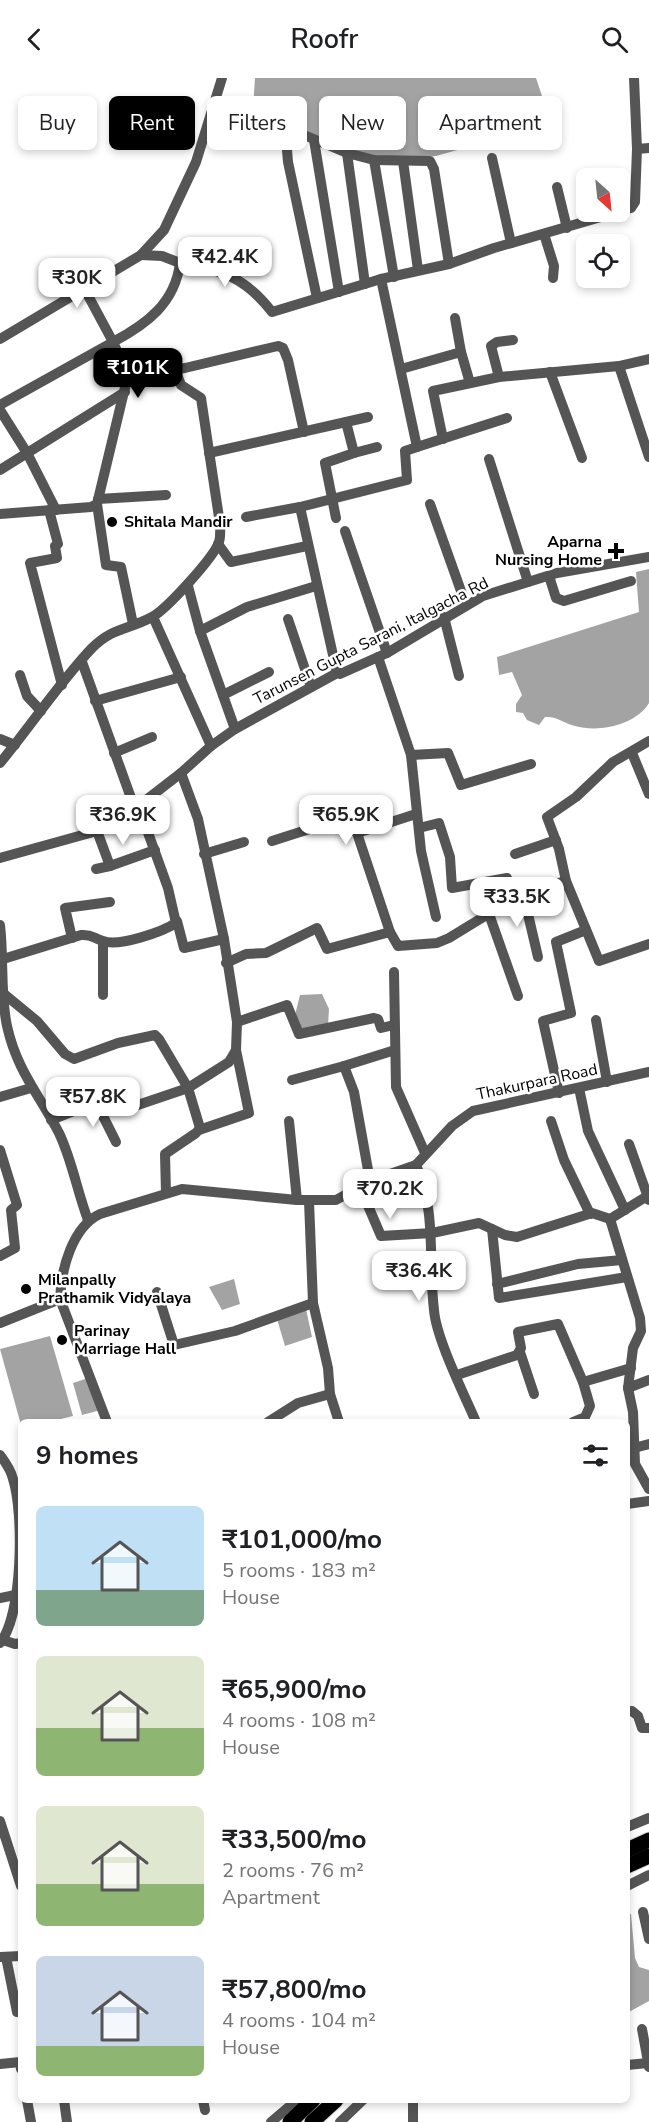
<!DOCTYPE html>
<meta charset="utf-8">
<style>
body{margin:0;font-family:"Nunito Sans",sans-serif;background:#f6f6f6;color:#202124;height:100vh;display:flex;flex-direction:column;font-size:22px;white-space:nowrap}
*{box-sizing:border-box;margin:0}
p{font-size:20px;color:#757577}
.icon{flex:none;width:33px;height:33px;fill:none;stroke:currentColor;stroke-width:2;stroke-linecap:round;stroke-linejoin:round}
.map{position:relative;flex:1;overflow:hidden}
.sheet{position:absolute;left:18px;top:1341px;width:612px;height:684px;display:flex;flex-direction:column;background:#fff;border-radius:9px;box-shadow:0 3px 9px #0003}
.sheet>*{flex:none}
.hud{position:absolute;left:18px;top:18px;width:614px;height:54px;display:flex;gap:12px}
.needle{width:39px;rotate:153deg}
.fabs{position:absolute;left:576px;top:90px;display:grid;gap:12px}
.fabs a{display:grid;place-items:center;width:54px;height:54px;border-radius:9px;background:#fff;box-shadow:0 3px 9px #0003;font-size:30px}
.price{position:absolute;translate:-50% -51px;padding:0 14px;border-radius:12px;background:#fff;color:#222;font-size:20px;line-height:39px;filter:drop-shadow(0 2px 3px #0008)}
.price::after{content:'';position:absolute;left:50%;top:36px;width:18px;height:14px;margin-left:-9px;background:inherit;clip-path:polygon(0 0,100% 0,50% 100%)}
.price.current{background:#000;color:#fff}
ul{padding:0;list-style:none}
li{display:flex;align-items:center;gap:18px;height:150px;padding:0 18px}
li span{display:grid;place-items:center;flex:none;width:168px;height:120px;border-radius:9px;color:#555}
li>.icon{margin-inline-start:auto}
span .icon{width:72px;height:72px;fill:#fffc;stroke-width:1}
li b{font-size:26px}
h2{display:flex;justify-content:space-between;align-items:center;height:72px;padding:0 18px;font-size:26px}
.pill{padding:0 21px;border-radius:9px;background:#fff;box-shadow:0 3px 9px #0003;font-size:21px;line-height:54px}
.pill.current{background:#000;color:#fff}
header{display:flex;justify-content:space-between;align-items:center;height:78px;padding:0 18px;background:#fff;font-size:27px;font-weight:600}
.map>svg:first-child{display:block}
</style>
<header><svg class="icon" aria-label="back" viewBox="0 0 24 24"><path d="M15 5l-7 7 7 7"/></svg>Roofr<svg class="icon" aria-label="search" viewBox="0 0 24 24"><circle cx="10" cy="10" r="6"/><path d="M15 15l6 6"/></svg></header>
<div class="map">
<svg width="649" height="2044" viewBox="0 0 649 2044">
<rect width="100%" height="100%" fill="#fff"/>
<g fill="#a3a3a3">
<polygon points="255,0 536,0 546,30 525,64 499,65 468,69 436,78 368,84 264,40 253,31"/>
<path d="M649,491V625C636,647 599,655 575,648C566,646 559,640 549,639H545L539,647L527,642L523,635L516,634V626L522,617L512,594L499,597L497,579L639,534L636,494Z"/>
<polygon points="322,916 329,931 328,948 303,953 294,941 300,917"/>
<polygon points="234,1201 240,1226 222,1232 209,1209"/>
<polygon points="306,1231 312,1259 285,1268 277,1241"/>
<polygon points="50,1258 73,1338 49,1344 21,1344 21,1347 0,1271"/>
<polygon points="91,1299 101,1332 82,1337 73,1305"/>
<polygon points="627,1836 631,1836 635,1880 639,1889 649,1892 649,1923 627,1935"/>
</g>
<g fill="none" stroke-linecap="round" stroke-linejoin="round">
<defs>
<g id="highway">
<polyline points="627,1772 649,1762"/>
<polyline points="627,1788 649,1778"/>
<polyline points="290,2044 313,2022"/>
<polyline points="312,2044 336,2022"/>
</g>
</defs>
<use href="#highway" stroke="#dbdbdb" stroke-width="17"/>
<g stroke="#555" stroke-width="10">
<polyline points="634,0 637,71"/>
<polyline points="212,32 285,49 347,75 374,82 430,83 434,91 449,186"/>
<polyline points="294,53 287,72 288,84 317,220"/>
<polyline points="314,62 339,214"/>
<polyline points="347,75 365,206"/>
<polyline points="492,80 511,165"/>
<polyline points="374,82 394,199"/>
<polyline points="403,83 418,192"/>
<polyline points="557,109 567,150"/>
<polyline points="620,133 631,130 635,124 637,71 649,70"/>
<polyline points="544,156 554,188 553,200"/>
<path d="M180,185C221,191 246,200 272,234L381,201L449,186L494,170L618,134"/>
<polyline points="455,240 461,274"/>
<polyline points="0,261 141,177 164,152 196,84 222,0"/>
<polyline points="619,288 649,281"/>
<polyline points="401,291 461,274 470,305"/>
<polyline points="550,294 582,380"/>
<polyline points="128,297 185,290 278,268 283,270 288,282 304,354"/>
<polyline points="499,299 491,268 497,264 513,262"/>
<polyline points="0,327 113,264 84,210"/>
<polyline points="0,332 27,375 56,432"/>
<polyline points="443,361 433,313 499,299 619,288 649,379"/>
<polyline points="417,369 507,340"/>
<polyline points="209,375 346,344"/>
<polyline points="354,375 377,369"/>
<polyline points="489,381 528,504"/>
<polyline points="0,392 125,314"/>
<polyline points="98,421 166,417"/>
<polyline points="97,426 106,487 121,489 133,546"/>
<polyline points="430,426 466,527"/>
<polyline points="49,432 58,466 55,468 57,480 30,485 62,607"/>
<path d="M0,436L91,429L97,426L128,297L113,264C147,246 175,225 180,185L162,178L141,177"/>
<polyline points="246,439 300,429"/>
<polyline points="336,440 325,385 354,375 346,344 368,339"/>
<polyline points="345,453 387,575"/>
<polyline points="218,466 231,484 307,468"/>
<polyline points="549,498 556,520 564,523 631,503"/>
<polyline points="188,508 200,553 235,651"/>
<polyline points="153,539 211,668"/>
<polyline points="444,539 459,598"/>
<polyline points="288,541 311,609"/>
<polyline points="200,553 247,529 316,508"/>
<polyline points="378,579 411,677 448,675 461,707 531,686"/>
<polyline points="82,584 135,731"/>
<polyline points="337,595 300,429 407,402 405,373 417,369 381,201"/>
<polyline points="20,597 27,618 41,633"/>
<polyline points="223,617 269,594"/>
<polyline points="95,623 181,599"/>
<polyline points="0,661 15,667"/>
<polyline points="649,663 613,684 576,719 547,739 559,771 566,803 599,883 649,866"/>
<polyline points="114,675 152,659"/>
<polyline points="632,675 649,716"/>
<polyline points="411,677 421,773 436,839"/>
<path d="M0,685C31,648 58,606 92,570C113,549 128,552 152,539C167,531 214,479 219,464C221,458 220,451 220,446L201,320L181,307L175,291"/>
<polyline points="419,750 439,745 450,779 452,810 507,800 514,820"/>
<polyline points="97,753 110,788 155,772"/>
<polyline points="272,763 350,738 354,741 357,755"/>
<polyline points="204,776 244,764"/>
<polyline points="515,776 556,762"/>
<polyline points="0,780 97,753 119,743 181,695 211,668 235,651 337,595 340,596 387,575 483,518 557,495 649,479"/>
<polyline points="96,791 110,788"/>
<polyline points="523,815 538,879"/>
<polyline points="489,836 518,918"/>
<polyline points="177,843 184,870 224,861"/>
<path d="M0,847C4,881 0,915 7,948C17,993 39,1016 59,1055C72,1082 77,1113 88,1142"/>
<polyline points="390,854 357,755 416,736"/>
<polyline points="72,860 65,830 110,824"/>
<path d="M0,882L81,857C92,856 93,860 103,863C119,869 162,854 176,845L168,810L138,727"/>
<polyline points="226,885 246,876 266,875 317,850 327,871 390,854 398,868 437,865 449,860 526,813 566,803"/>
<polyline points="394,894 396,1009 425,1075"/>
<polyline points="3,915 37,943 65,976 74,981 118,965 155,957 159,961 188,1010 200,1050 196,1055 165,1076 166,1115"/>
<polyline points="103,917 103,864"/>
<polyline points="596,942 607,1004"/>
<polyline points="237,944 287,927 299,956 374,940 378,941 381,950 394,947"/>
<polyline points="292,1002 344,988"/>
<polyline points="579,1010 588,1053 625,1132"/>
<polyline points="559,1015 543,943 571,935 556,864 586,852"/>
<polyline points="0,1019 31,1010"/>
<polyline points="126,1031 188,1010 229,984 236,972 237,944 224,861 198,741 181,695"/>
<polyline points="51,1042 96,1024 116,1064"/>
<polyline points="289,1043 297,1122"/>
<polyline points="551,1043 564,1082 590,1136"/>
<polyline points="199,1052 249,1035 236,972"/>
<polyline points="629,1066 649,1122"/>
<polyline points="0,1072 17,1127 11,1132 15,1170 0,1178"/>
<path d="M416,1087C437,1133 428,1183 434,1232C436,1260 464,1316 476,1344"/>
<polyline points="416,1087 452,1048 473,1033 649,994"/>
<polyline points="370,1103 354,1014 344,988 395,972"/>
<polyline points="360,1109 381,1158 432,1155 479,1145 505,1157 517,1159 592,1135 610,1141 649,1117"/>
<polyline points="309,1123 313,1225 328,1290 330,1316 339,1344"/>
<polyline points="610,1141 640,1240 641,1253 633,1270 628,1310"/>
<polyline points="492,1151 499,1220 627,1199"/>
<polyline points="497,1206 578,1186 622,1182"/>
<polyline points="157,1214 174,1267 235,1253 313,1225"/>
<polyline points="60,1221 107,1344"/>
<path d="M0,1245L60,1221C61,1192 72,1149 100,1136L182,1111L297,1122H336L370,1103L416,1087"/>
<polyline points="520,1274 534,1316"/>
<polyline points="457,1297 517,1277 521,1270 518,1254 558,1246 583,1304"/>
<polyline points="649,1302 628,1310 633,1334 635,1386 649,1411"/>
<polyline points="268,1344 298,1325 330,1316"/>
<polyline points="573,1344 585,1339 590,1328 583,1304 631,1290"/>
<polyline points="634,1370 649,1366"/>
<path d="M0,1377C6,1385 11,1392 13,1401C24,1435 23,1537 0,1565"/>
<polyline points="627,1426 649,1423"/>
<polyline points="0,1520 20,1516"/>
<polyline points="3,1562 15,1566 21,1565"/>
<polyline points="627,1634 632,1633 638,1638 642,1650 649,1650"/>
<polyline points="0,1743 21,1808"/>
<polyline points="627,1749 649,1740"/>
<polyline points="627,1808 649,1797"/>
<polyline points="643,1834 649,1861"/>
<polyline points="0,1879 21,1878"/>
<polyline points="6,1879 17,1934 21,1934"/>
<polyline points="642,1951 649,1989"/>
<polyline points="0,1986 20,1984 21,1991"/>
<polyline points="627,1987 648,1985"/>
<polyline points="27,2022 31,2044"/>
<polyline points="64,2022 67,2044"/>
<polyline points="203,2022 205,2032"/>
<polyline points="413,2022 413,2044"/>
<polyline points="271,2044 297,2022"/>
<polyline points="340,2044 363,2022"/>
</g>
<use href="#highway" stroke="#000" stroke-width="15"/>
</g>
<g fill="#000" stroke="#fff" stroke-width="2">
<circle cx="112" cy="444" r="6"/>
<path d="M613 464h6v6h6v6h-6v6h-6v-6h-6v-6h6z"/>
<circle cx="26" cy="1211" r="6"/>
<circle cx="62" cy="1262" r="6"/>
</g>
<g text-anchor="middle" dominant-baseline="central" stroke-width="5" stroke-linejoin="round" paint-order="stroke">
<g font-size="16" font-weight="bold" fill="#000" stroke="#fff" text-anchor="start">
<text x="124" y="444">Shitala Mandir</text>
<text x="602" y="464" text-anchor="end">Aparna<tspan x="602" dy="18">Nursing Home</tspan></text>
<text x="38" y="1202">Milanpally<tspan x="38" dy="18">Prathamik Vidyalaya</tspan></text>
<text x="74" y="1253">Parinay<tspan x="74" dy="18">Marriage Hall</tspan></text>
</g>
<g font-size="16" fill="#000" stroke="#fff">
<text transform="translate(371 563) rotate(-27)">Tarunsen Gupta Sarani, Italgacha Rd</text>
<text transform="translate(537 1004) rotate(-12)">Thakurpara Road</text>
</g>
</g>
</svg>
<div class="fabs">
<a><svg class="needle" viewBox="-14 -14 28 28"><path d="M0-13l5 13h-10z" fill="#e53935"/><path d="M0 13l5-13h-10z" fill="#757577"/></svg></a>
<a><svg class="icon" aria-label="locate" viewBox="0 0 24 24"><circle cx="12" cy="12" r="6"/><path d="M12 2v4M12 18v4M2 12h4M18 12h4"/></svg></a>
</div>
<b class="price" style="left:225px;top:210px">₹42.4K</b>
<b class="price" style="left:77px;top:231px">₹30K</b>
<b class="price current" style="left:138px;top:321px">₹101K</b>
<b class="price" style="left:123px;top:768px">₹36.9K</b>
<b class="price" style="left:346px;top:768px">₹65.9K</b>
<b class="price" style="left:517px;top:850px">₹33.5K</b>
<b class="price" style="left:93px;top:1050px">₹57.8K</b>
<b class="price" style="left:390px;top:1142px">₹70.2K</b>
<b class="price" style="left:419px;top:1224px">₹36.4K</b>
<div class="hud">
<a class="pill">Buy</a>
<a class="pill current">Rent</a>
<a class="pill">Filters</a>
<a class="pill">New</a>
<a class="pill">Apartment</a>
</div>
<section class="sheet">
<h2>9 homes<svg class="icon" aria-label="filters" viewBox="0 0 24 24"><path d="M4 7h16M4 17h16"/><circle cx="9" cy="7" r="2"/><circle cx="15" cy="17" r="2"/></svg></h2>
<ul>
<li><span style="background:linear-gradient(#bfe0f5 70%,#7fa58c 0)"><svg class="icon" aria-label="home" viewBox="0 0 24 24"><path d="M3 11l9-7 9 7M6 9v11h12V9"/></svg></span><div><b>₹101,000/mo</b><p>5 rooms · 183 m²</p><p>House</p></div></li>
<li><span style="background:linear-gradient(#dfe7d0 60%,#8fb573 0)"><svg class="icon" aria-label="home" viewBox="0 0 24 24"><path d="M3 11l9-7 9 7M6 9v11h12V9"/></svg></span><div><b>₹65,900/mo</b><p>4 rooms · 108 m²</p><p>House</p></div></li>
<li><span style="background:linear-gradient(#dfe7d0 65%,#8fb573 0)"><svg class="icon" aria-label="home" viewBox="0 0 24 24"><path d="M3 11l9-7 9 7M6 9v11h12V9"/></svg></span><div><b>₹33,500/mo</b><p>2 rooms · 76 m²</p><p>Apartment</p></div></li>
<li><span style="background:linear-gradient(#c9d6e8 75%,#8fb573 0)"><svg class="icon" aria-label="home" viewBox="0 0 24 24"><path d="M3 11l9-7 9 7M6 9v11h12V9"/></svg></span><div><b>₹57,800/mo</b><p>4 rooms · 104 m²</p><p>House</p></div></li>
</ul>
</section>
</div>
